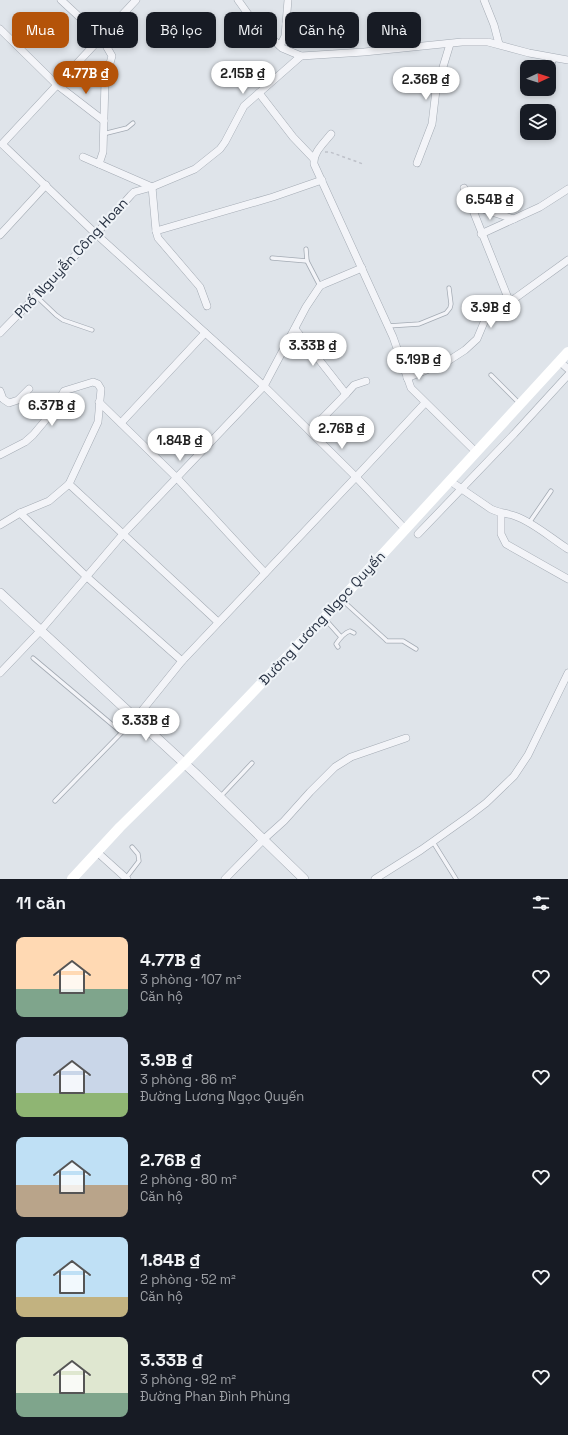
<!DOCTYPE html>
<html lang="vi">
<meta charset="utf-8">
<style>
body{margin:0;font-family:"Space Grotesk",sans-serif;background:#20242c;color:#f1f3f6;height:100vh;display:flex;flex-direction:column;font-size:15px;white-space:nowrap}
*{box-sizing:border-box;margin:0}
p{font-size:13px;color:#9ea1a6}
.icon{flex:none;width:22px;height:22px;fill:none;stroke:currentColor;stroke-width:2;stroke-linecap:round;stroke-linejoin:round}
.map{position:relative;height:879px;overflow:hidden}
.panel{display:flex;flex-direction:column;background:#171b24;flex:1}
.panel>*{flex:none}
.top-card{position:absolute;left:12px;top:12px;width:544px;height:36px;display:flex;gap:8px}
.needle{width:26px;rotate:86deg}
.controls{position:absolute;left:520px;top:60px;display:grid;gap:8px}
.controls a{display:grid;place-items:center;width:36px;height:36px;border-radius:8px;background:#171b24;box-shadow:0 2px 6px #0003;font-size:20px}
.price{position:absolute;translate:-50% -34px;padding:0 9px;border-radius:14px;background:#fff;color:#222;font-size:13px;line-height:26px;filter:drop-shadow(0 1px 2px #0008)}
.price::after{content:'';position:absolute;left:50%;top:24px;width:12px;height:9px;margin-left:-6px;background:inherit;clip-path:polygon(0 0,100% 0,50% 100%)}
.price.selected{background:#b45309;color:#fff}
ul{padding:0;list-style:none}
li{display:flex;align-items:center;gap:12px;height:100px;padding:0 16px}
li span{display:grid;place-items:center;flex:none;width:112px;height:80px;border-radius:8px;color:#555}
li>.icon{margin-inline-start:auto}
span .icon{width:48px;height:48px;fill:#fffc;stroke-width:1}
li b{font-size:17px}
h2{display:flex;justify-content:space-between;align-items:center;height:48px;padding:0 16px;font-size:17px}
.tag{padding:0 14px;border-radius:8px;background:#171b24;box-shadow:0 2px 6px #0003;font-size:14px;line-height:36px}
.tag.selected{background:#b45309;color:#fff}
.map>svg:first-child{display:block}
</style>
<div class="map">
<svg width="568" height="879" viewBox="0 0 568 879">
<rect width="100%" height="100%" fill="#dfe4ea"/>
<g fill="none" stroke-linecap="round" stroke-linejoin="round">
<defs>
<g id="service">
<polyline points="546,67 548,57"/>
<polyline points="549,74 555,58"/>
<polyline points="103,134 127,128 133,123"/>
<polyline points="306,249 307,261 320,286"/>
<polyline points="272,258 307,261"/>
<polyline points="36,296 56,315 63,320 92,330"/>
<polyline points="388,326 419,324 446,313 450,308 451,304 449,288"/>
<polyline points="491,375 520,404"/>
<polyline points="529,523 551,491"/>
<polyline points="342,600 385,639 387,641 403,641 416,649"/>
<polyline points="324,618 341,637"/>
<path d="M338,647L336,644C340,638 344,633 350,631L354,633"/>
<polyline points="33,658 121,732"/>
<polyline points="220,797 252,763"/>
<polyline points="55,801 135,719"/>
<polyline points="433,842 456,879"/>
<polyline points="126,878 139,861 138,854 132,847"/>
</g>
<g id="minor">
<polyline points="61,0 101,37 112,56 105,81 103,152 99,164"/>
<polyline points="136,0 2,144 96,234 264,386 356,477 405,529"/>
<polyline points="238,0 253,21 282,48 301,56"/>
<polyline points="484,0 494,25 499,44"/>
<polyline points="286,24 344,21"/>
<polyline points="0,29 56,84 104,121"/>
<polyline points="280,46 285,36 288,0"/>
<polyline points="259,93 293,137 313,158"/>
<path d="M331,134C324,143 313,152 314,164L393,337L411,388L476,452"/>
<polyline points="83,157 152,187 156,231 158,238 200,287 207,306"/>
<polyline points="417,163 432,124 436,90 450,44"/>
<polyline points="464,188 510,303"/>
<polyline points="470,205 514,219"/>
<polyline points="156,231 273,197 322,180"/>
<polyline points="481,234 540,207 568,189"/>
<polyline points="0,235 46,185"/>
<polyline points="295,329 346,394"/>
<polyline points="0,333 96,234 131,195 134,192 152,187 195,169 220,149 225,142 244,106 301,56 364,52 462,42 488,42 529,53 568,60"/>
<polyline points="559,361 568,369"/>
<polyline points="407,378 448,361 465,350 477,339 485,320 568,260"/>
<polyline points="0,391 3,399 9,403 18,400 29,389"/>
<polyline points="99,402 177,478 265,573"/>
<polyline points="121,423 205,333"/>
<polyline points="310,431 346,394 354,385 366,381"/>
<polyline points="0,455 25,442 33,435 54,410 64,391 93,382 98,384 101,389 98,422 69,484 49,501 20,513 0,525"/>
<path d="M450,481L491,509C499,513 507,513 515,516C533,522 552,539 568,549"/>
<polyline points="69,484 218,622"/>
<polyline points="20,513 87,577 182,661"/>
<polyline points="501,513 501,534 506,544 568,579"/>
<polyline points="418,534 514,434 568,375"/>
<polyline points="0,673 41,630 123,534 264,386 306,307 320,286 324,284 362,268"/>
<polyline points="136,718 182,661 356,477 425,403"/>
<polyline points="97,852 127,879"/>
<polyline points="225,879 264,839 284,821 310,792 335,767 351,757 406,738"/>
<polyline points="375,879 421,850 469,816 486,803 514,776 528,755 568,673"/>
</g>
<polyline id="tertiary" points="0,593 197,775 304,879"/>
</defs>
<use href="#service" stroke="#a4abb4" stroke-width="5"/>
<use href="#minor" stroke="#a4abb4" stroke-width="8"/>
<use href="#tertiary" stroke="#a4abb4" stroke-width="10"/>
<g stroke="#bec1c9" stroke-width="1.5" stroke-dasharray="3 3" stroke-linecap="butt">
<polyline points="243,32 247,27"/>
<polyline points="325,152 330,152 363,164"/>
</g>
<use href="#service" stroke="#f3f4f8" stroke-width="3.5"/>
<use href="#minor" stroke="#f3f4f8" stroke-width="7"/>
<use href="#tertiary" stroke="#f3f4f8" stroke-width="9"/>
<polyline stroke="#fff" stroke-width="10" points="72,879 120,827 185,763 324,618 568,352"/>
</g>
<g text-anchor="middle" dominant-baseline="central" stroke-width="4" stroke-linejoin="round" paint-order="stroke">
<g font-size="14" fill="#273142" stroke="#eff3f7">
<text transform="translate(71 258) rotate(-47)">Phố Nguyễn Công Hoan</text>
<text transform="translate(322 618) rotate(-47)">Đường Lương Ngọc Quyến</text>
</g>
</g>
</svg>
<div class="controls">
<a><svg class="needle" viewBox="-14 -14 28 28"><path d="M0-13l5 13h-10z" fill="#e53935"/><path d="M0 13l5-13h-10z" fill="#9ea1a6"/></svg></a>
<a><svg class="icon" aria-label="layers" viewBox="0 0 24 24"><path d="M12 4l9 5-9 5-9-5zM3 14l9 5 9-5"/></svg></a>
</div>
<b class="price selected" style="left:86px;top:95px">4.77B ₫</b>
<b class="price" style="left:243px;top:95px">2.15B ₫</b>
<b class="price" style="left:426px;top:101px">2.36B ₫</b>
<b class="price" style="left:490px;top:221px">6.54B ₫</b>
<b class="price" style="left:491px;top:329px">3.9B ₫</b>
<b class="price" style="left:313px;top:367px">3.33B ₫</b>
<b class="price" style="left:419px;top:381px">5.19B ₫</b>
<b class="price" style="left:52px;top:427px">6.37B ₫</b>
<b class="price" style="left:342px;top:450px">2.76B ₫</b>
<b class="price" style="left:180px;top:462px">1.84B ₫</b>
<b class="price" style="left:146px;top:742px">3.33B ₫</b>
<div class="top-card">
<a class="tag selected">Mua</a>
<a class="tag">Thuê</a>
<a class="tag">Bộ lọc</a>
<a class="tag">Mới</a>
<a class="tag">Căn hộ</a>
<a class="tag">Nhà</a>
</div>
</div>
<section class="panel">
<h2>11 căn<svg class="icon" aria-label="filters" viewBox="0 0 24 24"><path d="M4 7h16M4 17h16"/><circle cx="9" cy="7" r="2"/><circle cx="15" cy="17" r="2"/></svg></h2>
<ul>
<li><span style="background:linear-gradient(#ffd9b3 65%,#7fa58c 0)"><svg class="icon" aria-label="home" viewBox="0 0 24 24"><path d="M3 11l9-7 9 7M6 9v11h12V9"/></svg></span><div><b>4.77B ₫</b><p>3 phòng · 107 m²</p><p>Căn hộ</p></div><svg class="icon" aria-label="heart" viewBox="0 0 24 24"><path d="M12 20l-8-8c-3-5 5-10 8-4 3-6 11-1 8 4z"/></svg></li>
<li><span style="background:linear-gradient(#c9d6e8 70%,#8fb573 0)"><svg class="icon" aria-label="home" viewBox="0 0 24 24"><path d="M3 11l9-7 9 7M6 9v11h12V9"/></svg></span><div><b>3.9B ₫</b><p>3 phòng · 86 m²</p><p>Đường Lương Ngọc Quyến</p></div><svg class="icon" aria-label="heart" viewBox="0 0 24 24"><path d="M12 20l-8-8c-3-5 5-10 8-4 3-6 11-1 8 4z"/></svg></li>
<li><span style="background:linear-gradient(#bfe0f5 60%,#b9a48a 0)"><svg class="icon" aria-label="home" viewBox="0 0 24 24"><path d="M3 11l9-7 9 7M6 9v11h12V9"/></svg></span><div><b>2.76B ₫</b><p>2 phòng · 80 m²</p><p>Căn hộ</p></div><svg class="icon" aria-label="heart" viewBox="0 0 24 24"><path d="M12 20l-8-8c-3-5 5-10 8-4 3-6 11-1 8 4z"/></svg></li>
<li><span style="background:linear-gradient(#bfe0f5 75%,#c2b280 0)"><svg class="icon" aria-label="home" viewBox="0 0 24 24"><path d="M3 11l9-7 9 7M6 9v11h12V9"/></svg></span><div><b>1.84B ₫</b><p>2 phòng · 52 m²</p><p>Căn hộ</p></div><svg class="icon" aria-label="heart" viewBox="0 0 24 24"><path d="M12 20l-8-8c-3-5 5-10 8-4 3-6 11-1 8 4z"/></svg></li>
<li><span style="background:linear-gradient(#dfe7d0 70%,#7fa58c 0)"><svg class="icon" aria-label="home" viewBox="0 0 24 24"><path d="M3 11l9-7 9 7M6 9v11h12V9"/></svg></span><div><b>3.33B ₫</b><p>3 phòng · 92 m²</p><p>Đường Phan Đình Phùng</p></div><svg class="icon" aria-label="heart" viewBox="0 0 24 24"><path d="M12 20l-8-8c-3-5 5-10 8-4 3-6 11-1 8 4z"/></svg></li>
</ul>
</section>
